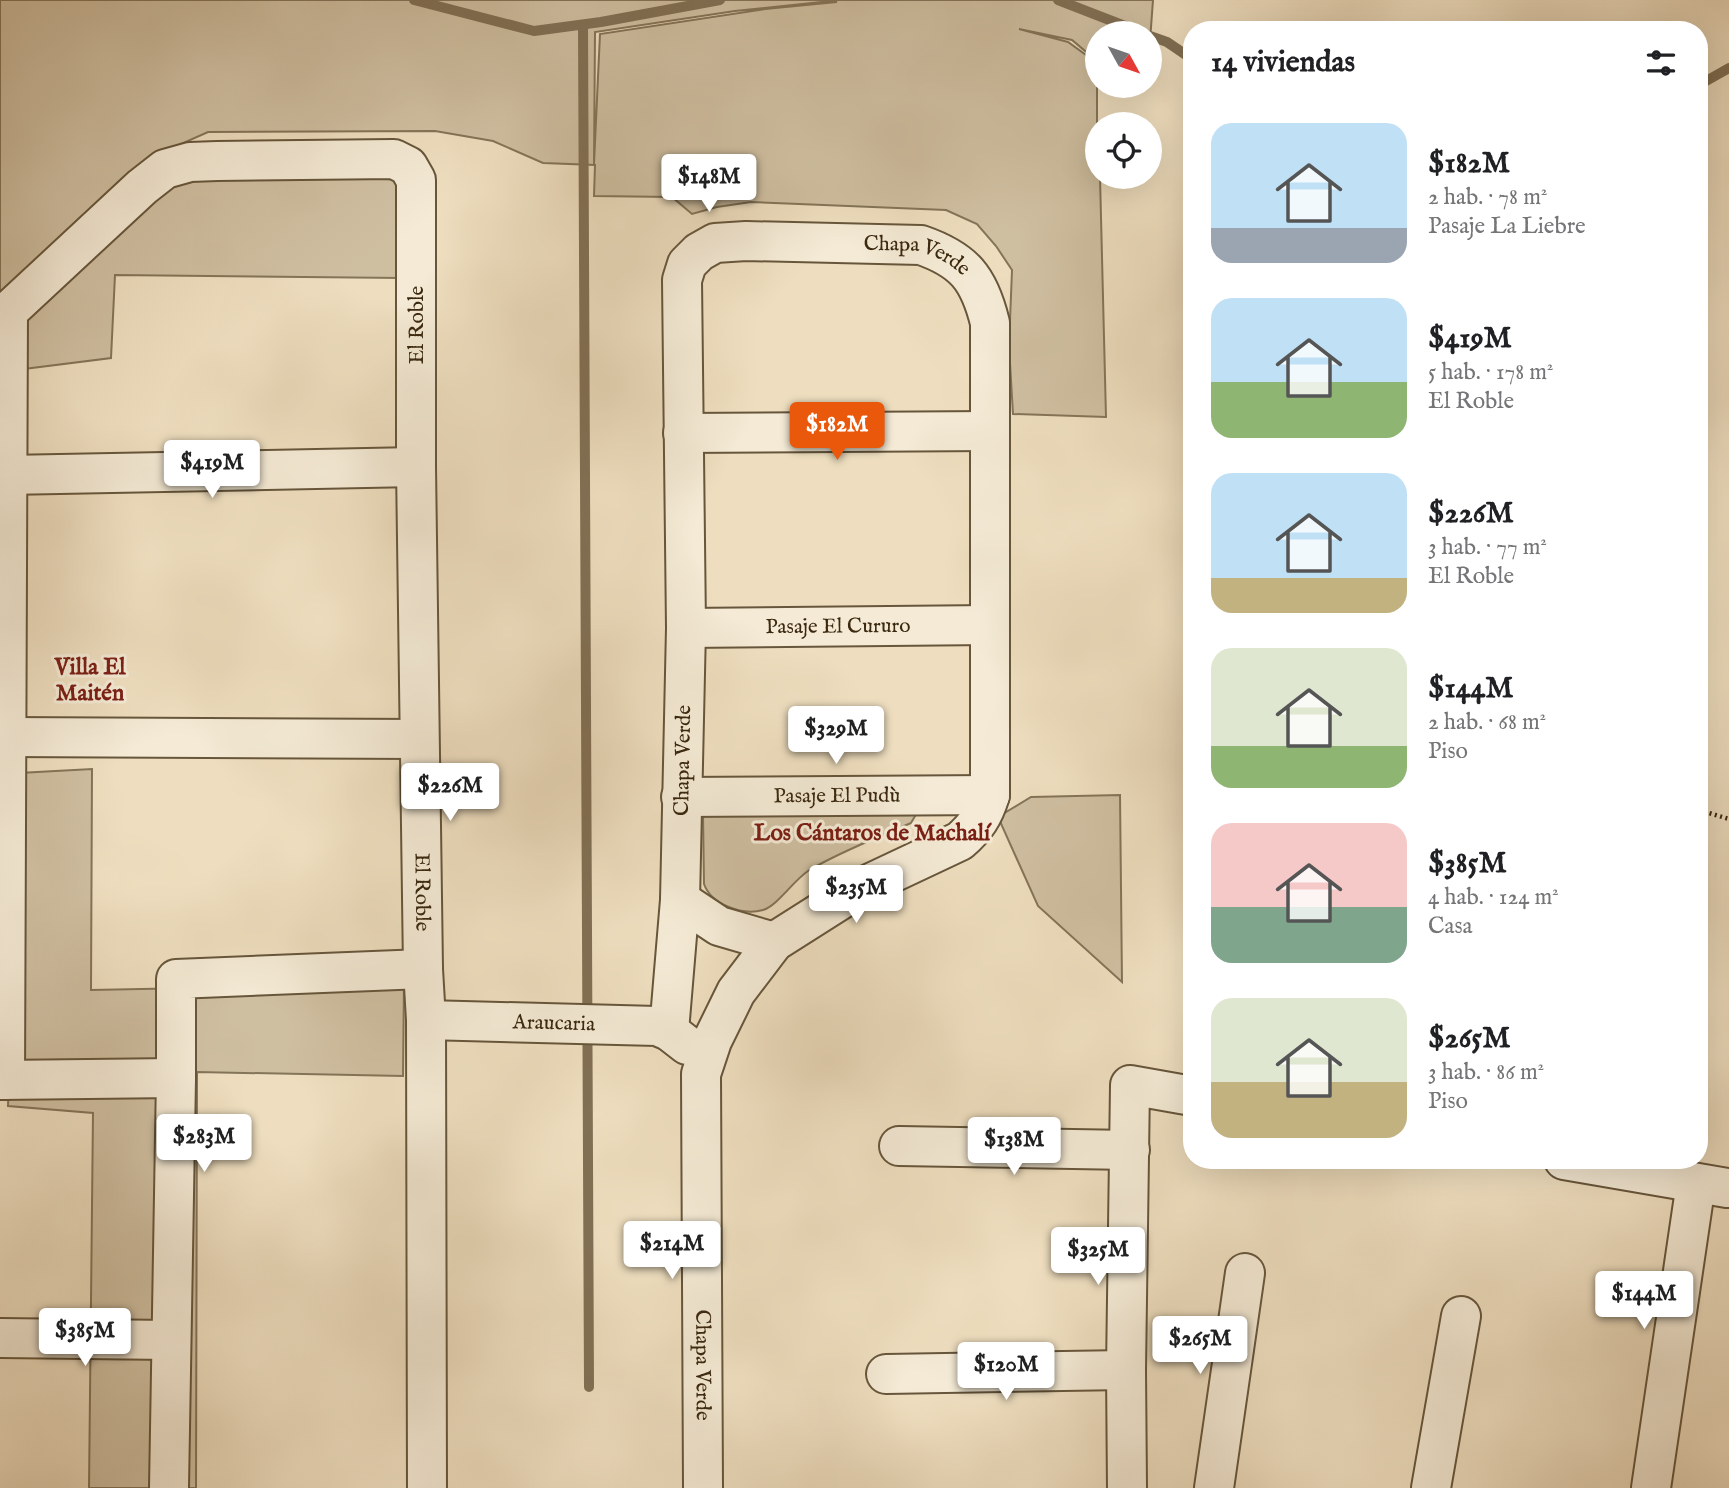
<!DOCTYPE html>
<html lang="es">
<meta charset="utf-8">
<style>
body{margin:0;font-family:"IM FELL English",serif;background:#f2f2f2;color:#202124;height:100vh;display:flex;flex-direction:column;font-size:26px;white-space:nowrap}
*{box-sizing:border-box;margin:0}
p{font-size:23px;color:#757577}
.icon{flex:none;width:38px;height:38px;fill:none;stroke:currentColor;stroke-width:2;stroke-linecap:round;stroke-linejoin:round}
.map{position:relative;flex:1;overflow:hidden}
.drawer{position:absolute;left:1183px;top:21px;width:525px;height:1148px;display:flex;flex-direction:column;background:#fff;border-radius:28px;box-shadow:0 7px 28px #0002}
.drawer>*{flex:none}
.needle{width:46px;rotate:130deg}
.buttons{position:absolute;left:1085px;top:21px;display:grid;gap:14px}
.buttons a{display:grid;place-items:center;width:77px;height:77px;border-radius:50%;background:#fff;box-shadow:0 7px 28px #0002;font-size:35px}
.price{position:absolute;translate:-50% -60px;padding:0 16px;border-radius:7px;background:#fff;color:#222;font-size:23px;line-height:46px;filter:drop-shadow(0 2px 4px #0008)}
.price::after{content:'';position:absolute;left:50%;top:42px;width:21px;height:16px;margin-left:-10px;background:inherit;clip-path:polygon(0 0,100% 0,50% 100%)}
.price.on{background:#ea580c;color:#fff}
ul{padding:0;list-style:none}
li{display:flex;align-items:center;gap:21px;height:175px;padding:0 28px}
li span{display:grid;place-items:center;flex:none;width:196px;height:140px;border-radius:21px;color:#555}
li>.icon{margin-inline-start:auto}
span .icon{width:84px;height:84px;fill:#fffc;stroke-width:1}
li b{font-size:30px}
h2{display:flex;justify-content:space-between;align-items:center;height:84px;padding:0 28px;font-size:30px}
.map>svg:first-child{display:block}
</style>
<div class="map">
<svg width="1729" height="1488" viewBox="0 0 1729 1488">
<rect width="100%" height="100%" fill="#eedebf"/>
<filter id="stains"><feTurbulence type="fractalNoise" baseFrequency=".00286" numOctaves="4"/><feColorMatrix values="0 0 0 0 .2 0 0 0 0 .09 0 0 0 0 .02 0 0 0 .5 -.17"/></filter>
<radialGradient id="worn" r=".72"><stop offset=".6" stop-color="#630" stop-opacity="0"/><stop offset="1" stop-color="#630" stop-opacity=".3"/></radialGradient>
<g fill="#cfbfa1" stroke="#847458" stroke-width="2" fill-rule="evenodd">
<path d="M0,0H1153L1150,41V33H1097V61L1072,40L1019,29L1068,42L1097,63V177H1100L1106,417L1013,414L1009,346L1012,270L996,246L977,224L946,210L751,202L717,207L692,214L672,197L594,196L595,165L543,163L493,141L435,131L208,132L147,159L0,295ZM831,1L837,2L765,9L600,34L594,164L595,32L735,11Z"/>
<polygon points="186,170 408,180 401,278 115,275 111,358 0,372 0,341"/>
<polygon points="92,769 91,990 404,984 403,1076 197,1072 196,1488 89,1488 93,1113 8,1106 19,773"/>
<polygon points="1120,795 1122,982 1038,906 998,817 1031,797"/>
<path d="M912,812L915,816L911,823C877,838 839,852 808,871C793,881 777,906 763,910C742,916 711,904 704,884L703,814Z"/>
</g>
<g fill="none" stroke-linecap="round" stroke-linejoin="round">
<g stroke="#817055" stroke-width="10">
<polyline points="414,0 534,31 601,22 720,0"/>
<polyline points="1058,0 1143,33"/>
<polyline points="583,25 589,1387"/>
<polyline points="1150,36 1167,42 1192,59"/>
<polyline points="1699,85 1729,68"/>
</g>
<defs>
<g id="minor">
<path id="s1" d="M0,319L142,187L165,169L190,162L217,161L394,159L408,166L416,180V467L423,969L426,1020L427,1488"/>
<polyline points="683,433 990,431"/>
<polyline points="7,475 416,467"/>
<path id="s2" d="M686,628L990,625"/>
<polyline points="6,737 419,739"/>
<path id="s3" d="M681,797L990,795"/>
<polyline points="680,900 719,926 774,942"/>
<path id="s4" d="M426,1020L657,1026L669,1031L687,1045"/>
<path id="s5" d="M669,1031L680,900L686,628L682,280L687,264L699,252L715,243L746,241L921,245C964,260 979,278 990,323V795C984,815 976,827 960,841L856,890L774,942L736,992L712,1041L701,1074L703,1488"/>
<polyline points="176,1078 176,979 423,969"/>
<polyline points="0,1080 176,1078 169,1488"/>
<polyline points="5,1080 8,311"/>
<polyline points="899,1146 1130,1150"/>
<polyline points="1564,1160 1727,1188"/>
<polyline points="0,1338 171,1340"/>
<polyline points="886,1374 1126,1370"/>
<polyline points="1127,1488 1126,1370 1130,1085 1192,1096"/>
<polyline points="1214,1488 1245,1273"/>
<polyline points="1431,1488 1461,1316"/>
<polyline points="1651,1488 1696,1183"/>
</g>
</defs>
<use href="#minor" stroke="#67563b" stroke-width="42"/>
<polyline stroke="#3a280f" stroke-width="4.5" stroke-dasharray="2 3.5" stroke-linecap="butt" points="1699,810 1729,819"/>
<use href="#minor" stroke="#f4ead5" stroke-width="38"/>
</g>
<g text-anchor="middle" dominant-baseline="central" stroke-width="6" stroke-linejoin="round" paint-order="stroke">
<g font-size="21" fill="#3a280f" stroke="#f4ead5">
<text stroke="none"><textPath href="#s5" startOffset="1008">Chapa Verde</textPath></text>
<text transform="translate(417 325) rotate(-90)">El Roble</text>
<text stroke="none"><textPath href="#s2" startOffset="152">Pasaje El Cururo</textPath></text>
<text stroke="none"><textPath href="#s5" startOffset="271">Chapa Verde</textPath></text>
<text stroke="none"><textPath href="#s3" startOffset="156">Pasaje El Pudù</textPath></text>
<text stroke="none"><textPath href="#s1" startOffset="1197">El Roble</textPath></text>
<text stroke="none"><textPath href="#s4" startOffset="128">Araucaria</textPath></text>
<text stroke="none"><textPath href="#s5" startOffset="2303">Chapa Verde</textPath></text>
</g>
<g font-size="23" font-weight="bold" fill="#7a1f14" stroke="#f4ead5">
<text x="90" y="667">Villa El<tspan x="90" dy="26">Maitén</tspan></text>
<text x="872" y="833">Los Cántaros de Machalí</text>
</g>
</g>
<rect width="100%" height="100%" filter="url(#stains)"/>
<rect width="100%" height="100%" fill="url(#worn)"/>
</svg>
<div class="buttons">
<a><svg class="needle" viewBox="-14 -14 28 28"><path d="M0-13l5 13h-10z" fill="#e53935"/><path d="M0 13l5-13h-10z" fill="#757577"/></svg></a>
<a><svg class="icon" aria-label="locate" viewBox="0 0 24 24"><circle cx="12" cy="12" r="6"/><path d="M12 2v4M12 18v4M2 12h4M18 12h4"/></svg></a>
</div>
<b class="price" style="left:709px;top:214px">$148M</b>
<b class="price on" style="left:837px;top:462px">$182M</b>
<b class="price" style="left:212px;top:500px">$419M</b>
<b class="price" style="left:836px;top:766px">$329M</b>
<b class="price" style="left:450px;top:823px">$226M</b>
<b class="price" style="left:856px;top:925px">$235M</b>
<b class="price" style="left:204px;top:1174px">$283M</b>
<b class="price" style="left:1014px;top:1177px">$138M</b>
<b class="price" style="left:672px;top:1281px">$214M</b>
<b class="price" style="left:1098px;top:1287px">$325M</b>
<b class="price" style="left:1644px;top:1331px">$144M</b>
<b class="price" style="left:85px;top:1368px">$385M</b>
<b class="price" style="left:1200px;top:1376px">$265M</b>
<b class="price" style="left:1006px;top:1402px">$120M</b>
<section class="drawer">
<h2>14 viviendas<svg class="icon" aria-label="filters" viewBox="0 0 24 24"><path d="M4 7h16M4 17h16"/><circle cx="9" cy="7" r="2"/><circle cx="15" cy="17" r="2"/></svg></h2>
<ul>
<li><span style="background:linear-gradient(#bfe0f5 75%,#9aa5b1 0)"><svg class="icon" aria-label="home" viewBox="0 0 24 24"><path d="M3 11l9-7 9 7M6 9v11h12V9"/></svg></span><div><b>$182M</b><p>2 hab. · 78 m²</p><p>Pasaje La Liebre</p></div></li>
<li><span style="background:linear-gradient(#bfe0f5 60%,#8fb573 0)"><svg class="icon" aria-label="home" viewBox="0 0 24 24"><path d="M3 11l9-7 9 7M6 9v11h12V9"/></svg></span><div><b>$419M</b><p>5 hab. · 178 m²</p><p>El Roble</p></div></li>
<li><span style="background:linear-gradient(#bfe0f5 75%,#c2b280 0)"><svg class="icon" aria-label="home" viewBox="0 0 24 24"><path d="M3 11l9-7 9 7M6 9v11h12V9"/></svg></span><div><b>$226M</b><p>3 hab. · 77 m²</p><p>El Roble</p></div></li>
<li><span style="background:linear-gradient(#dfe7d0 70%,#8fb573 0)"><svg class="icon" aria-label="home" viewBox="0 0 24 24"><path d="M3 11l9-7 9 7M6 9v11h12V9"/></svg></span><div><b>$144M</b><p>2 hab. · 68 m²</p><p>Piso</p></div></li>
<li><span style="background:linear-gradient(#f6c9c9 60%,#7fa58c 0)"><svg class="icon" aria-label="home" viewBox="0 0 24 24"><path d="M3 11l9-7 9 7M6 9v11h12V9"/></svg></span><div><b>$385M</b><p>4 hab. · 124 m²</p><p>Casa</p></div></li>
<li><span style="background:linear-gradient(#dfe7d0 60%,#c2b280 0)"><svg class="icon" aria-label="home" viewBox="0 0 24 24"><path d="M3 11l9-7 9 7M6 9v11h12V9"/></svg></span><div><b>$265M</b><p>3 hab. · 86 m²</p><p>Piso</p></div></li>
</ul>
</section>
</div>
